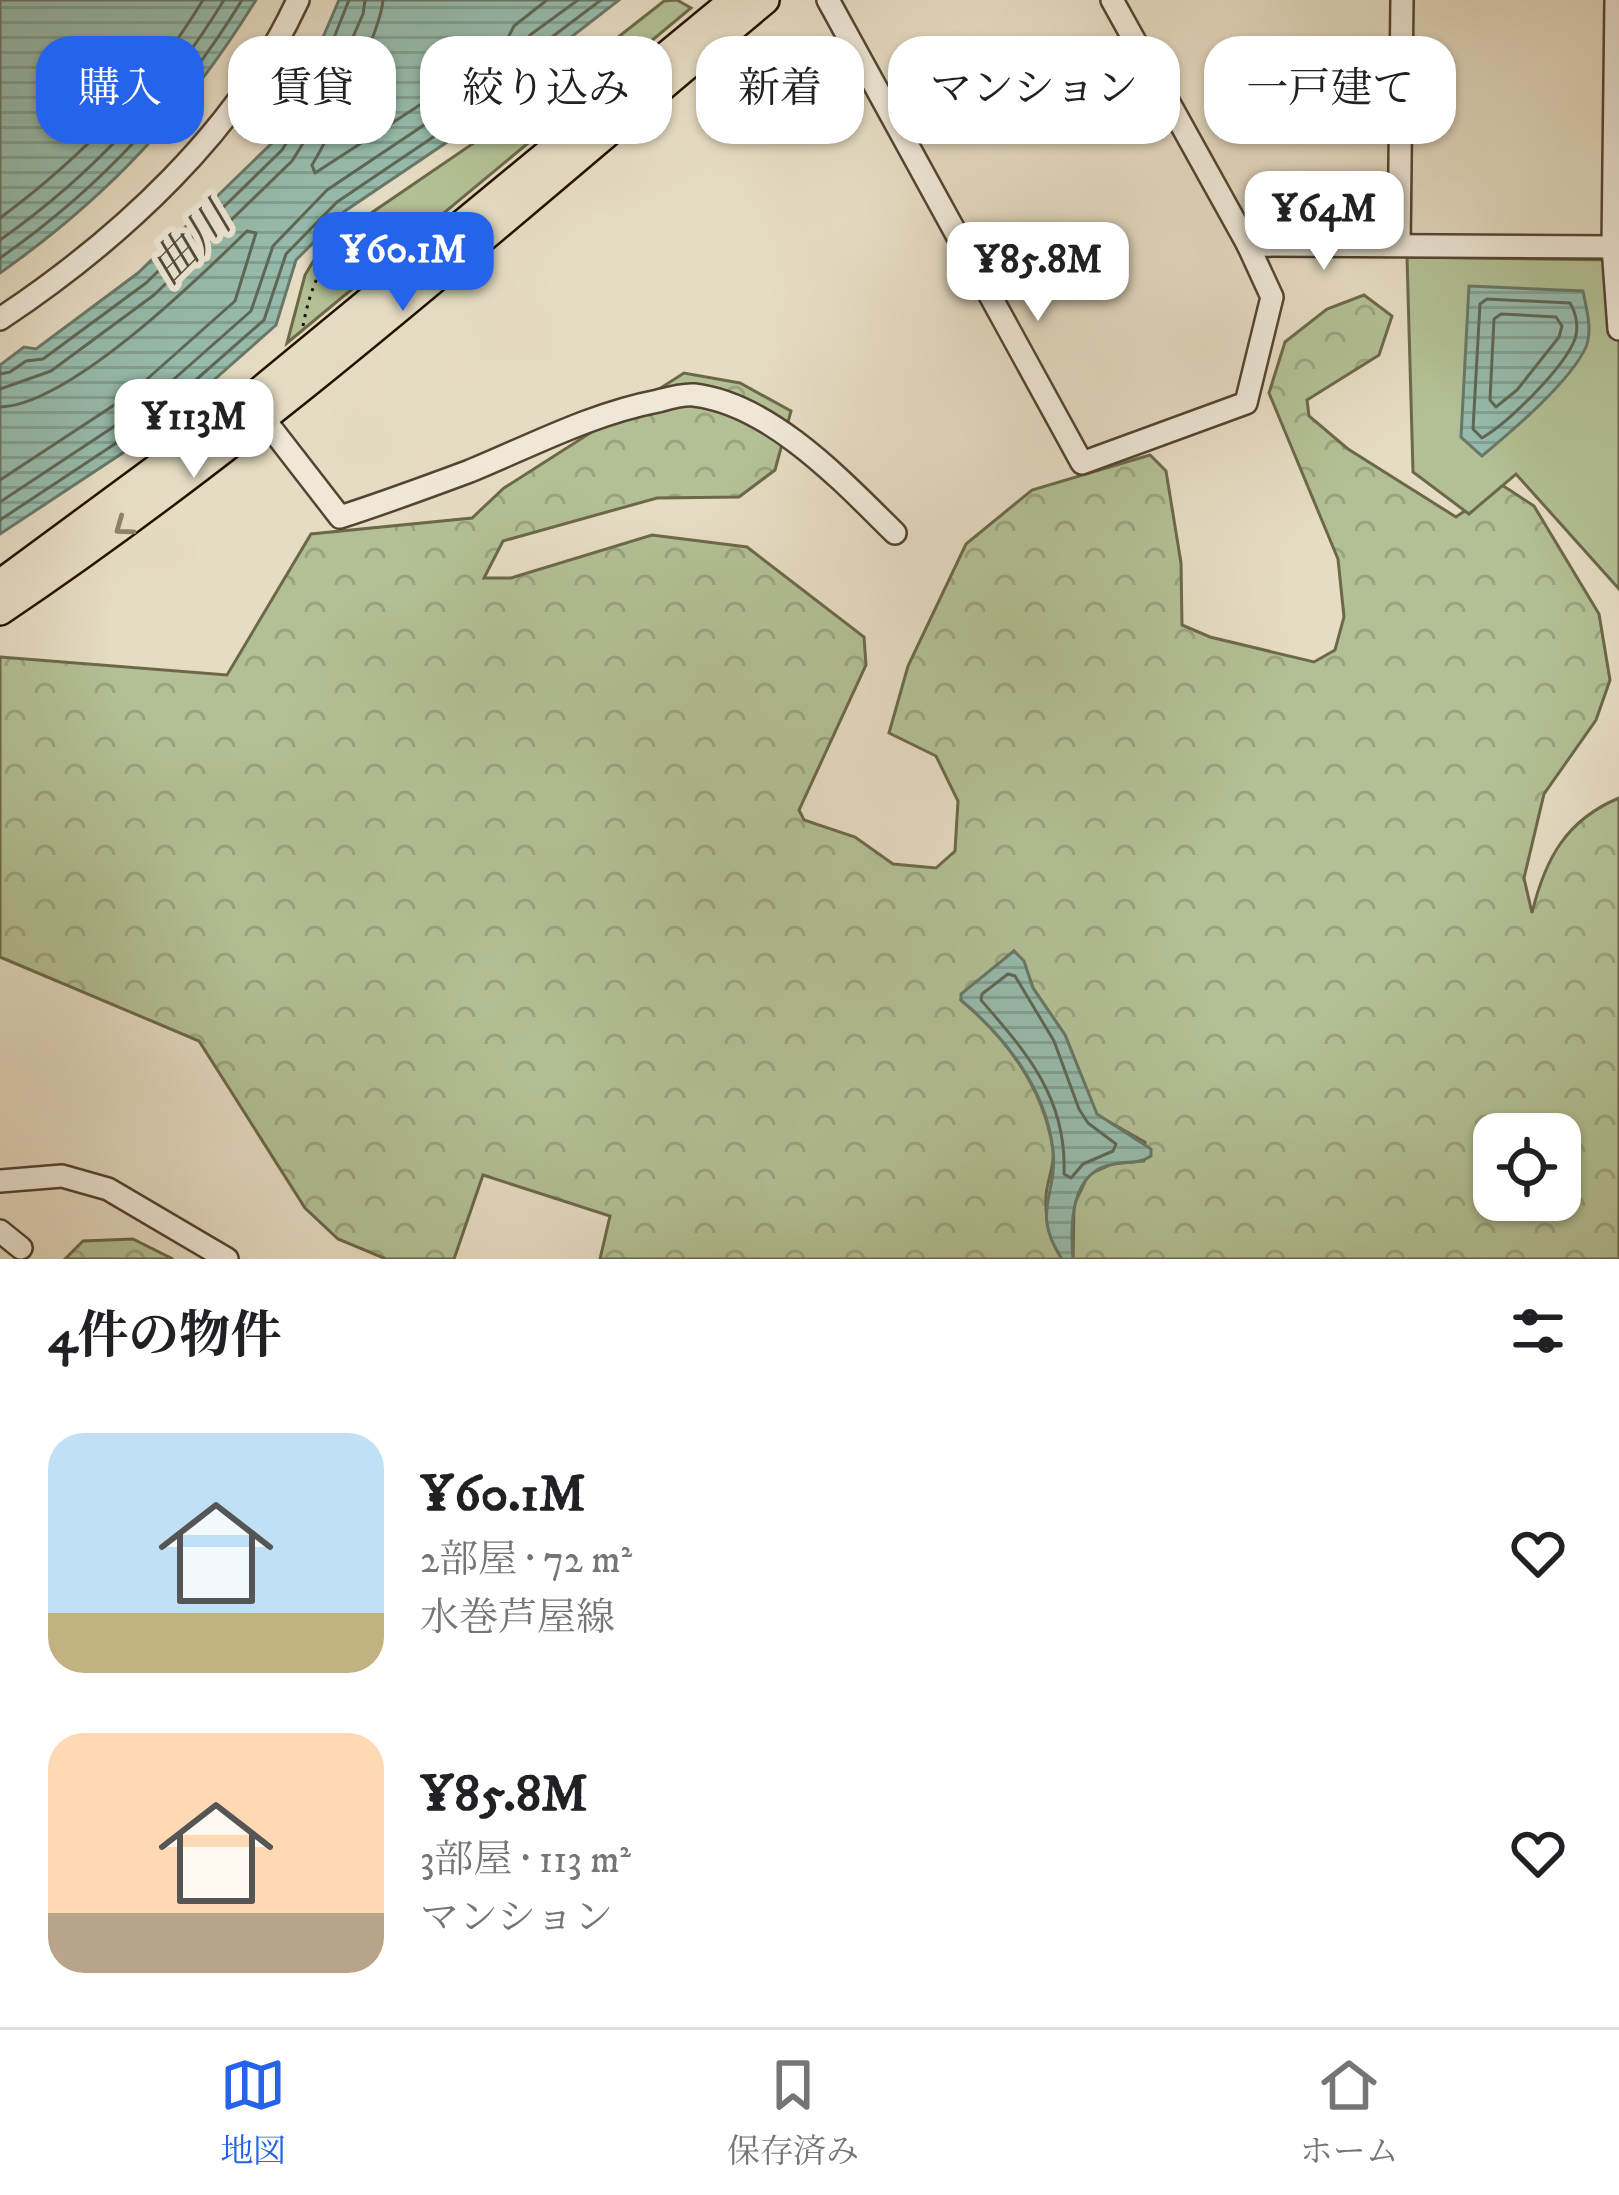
<!DOCTYPE html>
<html lang="ja">
<meta charset="utf-8">
<style>
body{margin:0;font-family:"IM FELL DW Pica","Noto Serif JP",serif;background:#f6f6f6;color:#202124;height:100vh;display:flex;flex-direction:column;font-size:45px;white-space:nowrap}
*{box-sizing:border-box;margin:0}
p{font-size:39px;color:#757577}
.icon{flex:none;width:66px;height:66px;fill:none;stroke:currentColor;stroke-width:2;stroke-linecap:round;stroke-linejoin:round}
.map{position:relative;height:1259px;overflow:hidden}
.details{display:flex;flex-direction:column;background:#fff;flex:1}
.details>*{flex:none}
.guide{position:absolute;left:36px;top:36px;width:1548px;height:108px;display:flex;gap:24px}
.fabs{position:absolute;left:1473px;top:1113px;display:grid;gap:24px}
.fabs a{display:grid;place-items:center;width:108px;height:108px;border-radius:24px;background:#fff;box-shadow:0 3px 9px #0004;font-size:60px}
.price{position:absolute;translate:-50% -102px;padding:0 27px;border-radius:24px;background:#fff;color:#222;font-size:39px;line-height:78px;filter:drop-shadow(0 3px 6px #0008)}
.price::after{content:'';position:absolute;left:50%;top:72px;width:36px;height:27px;margin-left:-18px;background:inherit;clip-path:polygon(0 0,100% 0,50% 100%)}
.price.on{background:#2563eb;color:#fff}
ul{padding:0;list-style:none}
li{display:flex;align-items:center;gap:36px;height:300px;padding:0 48px}
li span{display:grid;place-items:center;flex:none;width:336px;height:240px;border-radius:36px;color:#555}
li>.icon{margin-inline-start:auto}
span .icon{width:144px;height:144px;fill:#fffc;stroke-width:1}
li b{font-size:51px}
h2{display:flex;justify-content:space-between;align-items:center;height:144px;padding:0 48px;font-size:51px}
.tag{padding:0 42px;border-radius:36px;background:#fff;box-shadow:0 3px 9px #0004;font-size:42px;line-height:108px}
.tag.on{background:#2563eb;color:#fff}
.tabs{display:flex;justify-content:space-around;align-items:center;height:168px;border-top:3px solid #e0e0e0;background:#fff;font-size:33px;color:#757577}
.tabs a{display:grid;justify-items:center;gap:6px}
.tabs .on{color:#2563eb}
.map>svg:first-child{display:block}
</style>
<div class="map">
<svg width="1619" height="1259" viewBox="0 0 1619 1259">
<defs>
<pattern id="forest-crowns" width="20" height="18" patternUnits="userSpaceOnUse" patternTransform="scale(3)"><rect width="20" height="18" fill="#b3c095"/><path d="M2 6a3 3 0 1 1 6 0M12 15a3 3 0 1 1 6 0" fill="none" stroke="#9aa47f"/></pattern>
<pattern id="water-rules" width="6" height="5" patternUnits="userSpaceOnUse" patternTransform="scale(3)"><rect width="6" height="5" fill="#97bcad"/><path d="M0 2.5h6" fill="none" stroke="#82a193"/></pattern>
</defs>
<rect width="100%" height="100%" fill="#e6dcc3"/>
<filter id="stains"><feTurbulence type="fractalNoise" baseFrequency=".00167" numOctaves="4"/><feColorMatrix values="0 0 0 0 .2 0 0 0 0 .09 0 0 0 0 .02 0 0 0 .5 -.17"/></filter>
<radialGradient id="worn" r=".72"><stop offset=".6" stop-color="#630" stop-opacity="0"/><stop offset="1" stop-color="#630" stop-opacity=".3"/></radialGradient>
<g fill="url(#forest-crowns)" stroke="#6c694a" stroke-width="3" fill-rule="evenodd">
<path d="M1364,295L1392,316L1379,355L1307,400L1309,416L1348,449L1456,517L1502,485L1534,506L1599,614L1610,680L1596,720L1544,794L1524,878L1532,913C1545,859 1566,820 1619,798V1259H1073L1074,1205L1088,1175L1112,1164L1144,1161L1145,1142L1097,1115L1065,1035L1033,988L1023,961L1014,951L962,994L961,1000C1007,1039 1044,1088 1053,1150C1055,1166 1047,1180 1046,1196C1045,1218 1050,1241 1062,1259H600L610,1216L483,1175L454,1259H386L338,1239L305,1208L199,1041L0,957V657L227,675L311,534L472,518L504,488L684,373L740,383L791,411L775,470L739,497L657,498L503,541L484,578H511L652,535L747,547L864,637L866,665L799,810L804,820L855,837L893,864L936,868L955,851L958,801L936,756L889,733L908,666L966,544L1032,490L1150,455L1166,471L1181,563L1182,625L1210,637L1314,662L1335,650L1344,617L1338,559L1269,393L1285,342L1327,309ZM1494,1134H1560V1200H1494Z"/>
<polygon points="133,1239 173,1259 65,1259 83,1241"/>
</g>
<g fill="#b3c095" stroke="#6c694a" stroke-width="3">
<polygon points="677,0 691,8 287,343 305,275 317,255 358,222 547,93 664,1"/>
<polygon points="1407,257 1619,260 1619,589 1516,474 1469,514 1413,472"/>
</g>
<g fill="url(#water-rules)" stroke="#697868" stroke-width="3">
<path d="M0,0H256C187,112 108,197 0,273Z"/>
<polygon points="339,0 619,0 548,55 539,80 345,211 296,260 276,325 156,431 0,534 0,365 24,347 36,349 138,273 273,142 290,114"/>
<path d="M1469,286L1583,291C1586,308 1593,329 1586,347C1570,382 1512,431 1482,456L1461,437Z"/>
<path d="M1014,951L1024,961L1033,988L1065,1035L1097,1114L1151,1149V1156C1139,1164 1128,1161 1114,1164C1070,1171 1070,1224 1073,1259H1062C1030,1211 1058,1195 1053,1150C1046,1089 1006,1038 961,1000V994Z"/>
</g>
<g fill="none" stroke-linecap="round" stroke-linejoin="round">
<g stroke="#5e6756" stroke-width="3">
<path d="M383,0C381,31 330,135 312,165L315,173L500,53L514,26L547,0"/>
<path d="M0,218C81,158 151,86 203,0"/>
<path d="M0,240C91,176 166,95 224,0"/>
<path d="M0,258C99,189 179,103 242,0"/>
<path d="M1487,299L1570,303C1576,313 1579,327 1575,339C1564,368 1508,423 1482,438L1473,429L1480,304Z"/>
<polygon points="1501,314 1556,317 1562,326 1559,337 1517,390 1496,407 1490,400 1494,319"/>
<polyline points="0,374 10,372 26,361 43,359 146,283 282,150 302,118 349,0"/>
<polyline points="0,389 51,371 154,295 292,161 315,124 363,14 365,0"/>
<path d="M0,407C69,405 197,280 247,231L256,233L235,301L128,396L0,480"/>
<polyline points="0,502 139,410 251,311 273,246 327,190 515,64 530,35 578,0"/>
<polyline points="0,520 148,422 264,320 286,254 337,202 528,73 540,46 601,0"/>
<path d="M1008,974L1015,976L1054,1041L1079,1109L1088,1123L1116,1144L1113,1151L1083,1164L1071,1178L1064,1174C1067,1098 1027,1053 981,1000L982,994Z"/>
</g>
<defs>
<g id="minor">
<polyline points="828,0 1082,463 1246,403 1272,297 1248,245 1112,0"/>
<polyline points="1616,0 1613,247 1619,329"/>
<polyline points="1248,245 1613,247"/>
<polyline points="1399,245 1402,0"/>
<path d="M0,319C119,240 238,131 298,0"/>
<path d="M257,410L340,517C384,503 427,487 470,471C533,445 591,414 658,401C669,398 683,394 694,395C771,404 843,482 895,533"/>
<polyline points="0,1181 62,1176 108,1189 227,1259"/>
<polyline points="0,1231 21,1248"/>
</g>
<g id="major">
<polyline points="0,584 248,401 734,0"/>
<path d="M0,611C271,429 515,208 765,0"/>
</g>
</defs>
<use href="#minor" stroke="#544431" stroke-width="26"/>
<use href="#major" stroke="#241200" stroke-width="32"/>
<path stroke="#241200" stroke-width="3" stroke-dasharray="3 6" stroke-linecap="butt" d="M303,326C317,249 352,221 430,219"/>
<use href="#minor" stroke="#efe8d8" stroke-width="21"/>
<use href="#major" stroke="#e6dcc3" stroke-width="27"/>
</g>
<defs><path id="oneway-chevron" d="M-2-3.5L2.5 0L-2 3.5" fill="none" stroke-width="1.6" stroke-linecap="round" stroke-linejoin="round" transform="scale(3)"/></defs>
<use stroke="#8f816b" href="#oneway-chevron" transform="translate(123 527) rotate(144)"/>
<g text-anchor="middle" dominant-baseline="central" stroke-width="12" stroke-linejoin="round" paint-order="stroke">
<g font-size="45" font-style="italic" fill="#4c4e3d" stroke="#efe8d8">
<text transform="translate(192 245) rotate(-45)">曲川</text>
</g>
</g>
<rect width="100%" height="100%" filter="url(#stains)"/>
<rect width="100%" height="100%" fill="url(#worn)"/>
</svg>
<div class="fabs">
<a><svg class="icon" aria-label="locate" viewBox="0 0 24 24"><circle cx="12" cy="12" r="6"/><path d="M12 2v4M12 18v4M2 12h4M18 12h4"/></svg></a>
</div>
<b class="price" style="left:1324px;top:273px">¥64M</b>
<b class="price on" style="left:403px;top:314px">¥60.1M</b>
<b class="price" style="left:1038px;top:324px">¥85.8M</b>
<b class="price" style="left:194px;top:481px">¥113M</b>
<div class="guide">
<a class="tag on">購入</a>
<a class="tag">賃貸</a>
<a class="tag">絞り込み</a>
<a class="tag">新着</a>
<a class="tag">マンション</a>
<a class="tag">一戸建て</a>
</div>
</div>
<section class="details">
<h2>4件の物件<svg class="icon" aria-label="filters" viewBox="0 0 24 24"><path d="M4 7h16M4 17h16"/><circle cx="9" cy="7" r="2"/><circle cx="15" cy="17" r="2"/></svg></h2>
<ul>
<li><span style="background:linear-gradient(#bfe0f5 75%,#c2b280 0)"><svg class="icon" aria-label="home" viewBox="0 0 24 24"><path d="M3 11l9-7 9 7M6 9v11h12V9"/></svg></span><div><b>¥60.1M</b><p>2部屋 · 72 m²</p><p>水巻芦屋線</p></div><svg class="icon" aria-label="heart" viewBox="0 0 24 24"><path d="M12 20l-8-8c-3-5 5-10 8-4 3-6 11-1 8 4z"/></svg></li>
<li><span style="background:linear-gradient(#ffd9b3 75%,#b9a48a 0)"><svg class="icon" aria-label="home" viewBox="0 0 24 24"><path d="M3 11l9-7 9 7M6 9v11h12V9"/></svg></span><div><b>¥85.8M</b><p>3部屋 · 113 m²</p><p>マンション</p></div><svg class="icon" aria-label="heart" viewBox="0 0 24 24"><path d="M12 20l-8-8c-3-5 5-10 8-4 3-6 11-1 8 4z"/></svg></li>
</ul>
</section>
<nav class="tabs">
<a class="on"><svg class="icon" aria-label="map" viewBox="0 0 24 24"><path d="M3 6l6-2 6 2 6-2v14l-6 2-6-2-6 2zM9 4v14M15 6v14"/></svg>地図</a>
<a><svg class="icon" aria-label="saved" viewBox="0 0 24 24"><path d="M7 4h10v16l-5-4-5 4z"/></svg>保存済み</a>
<a><svg class="icon" aria-label="home" viewBox="0 0 24 24"><path d="M3 11l9-7 9 7M6 9v11h12V9"/></svg>ホーム</a>
</nav>
